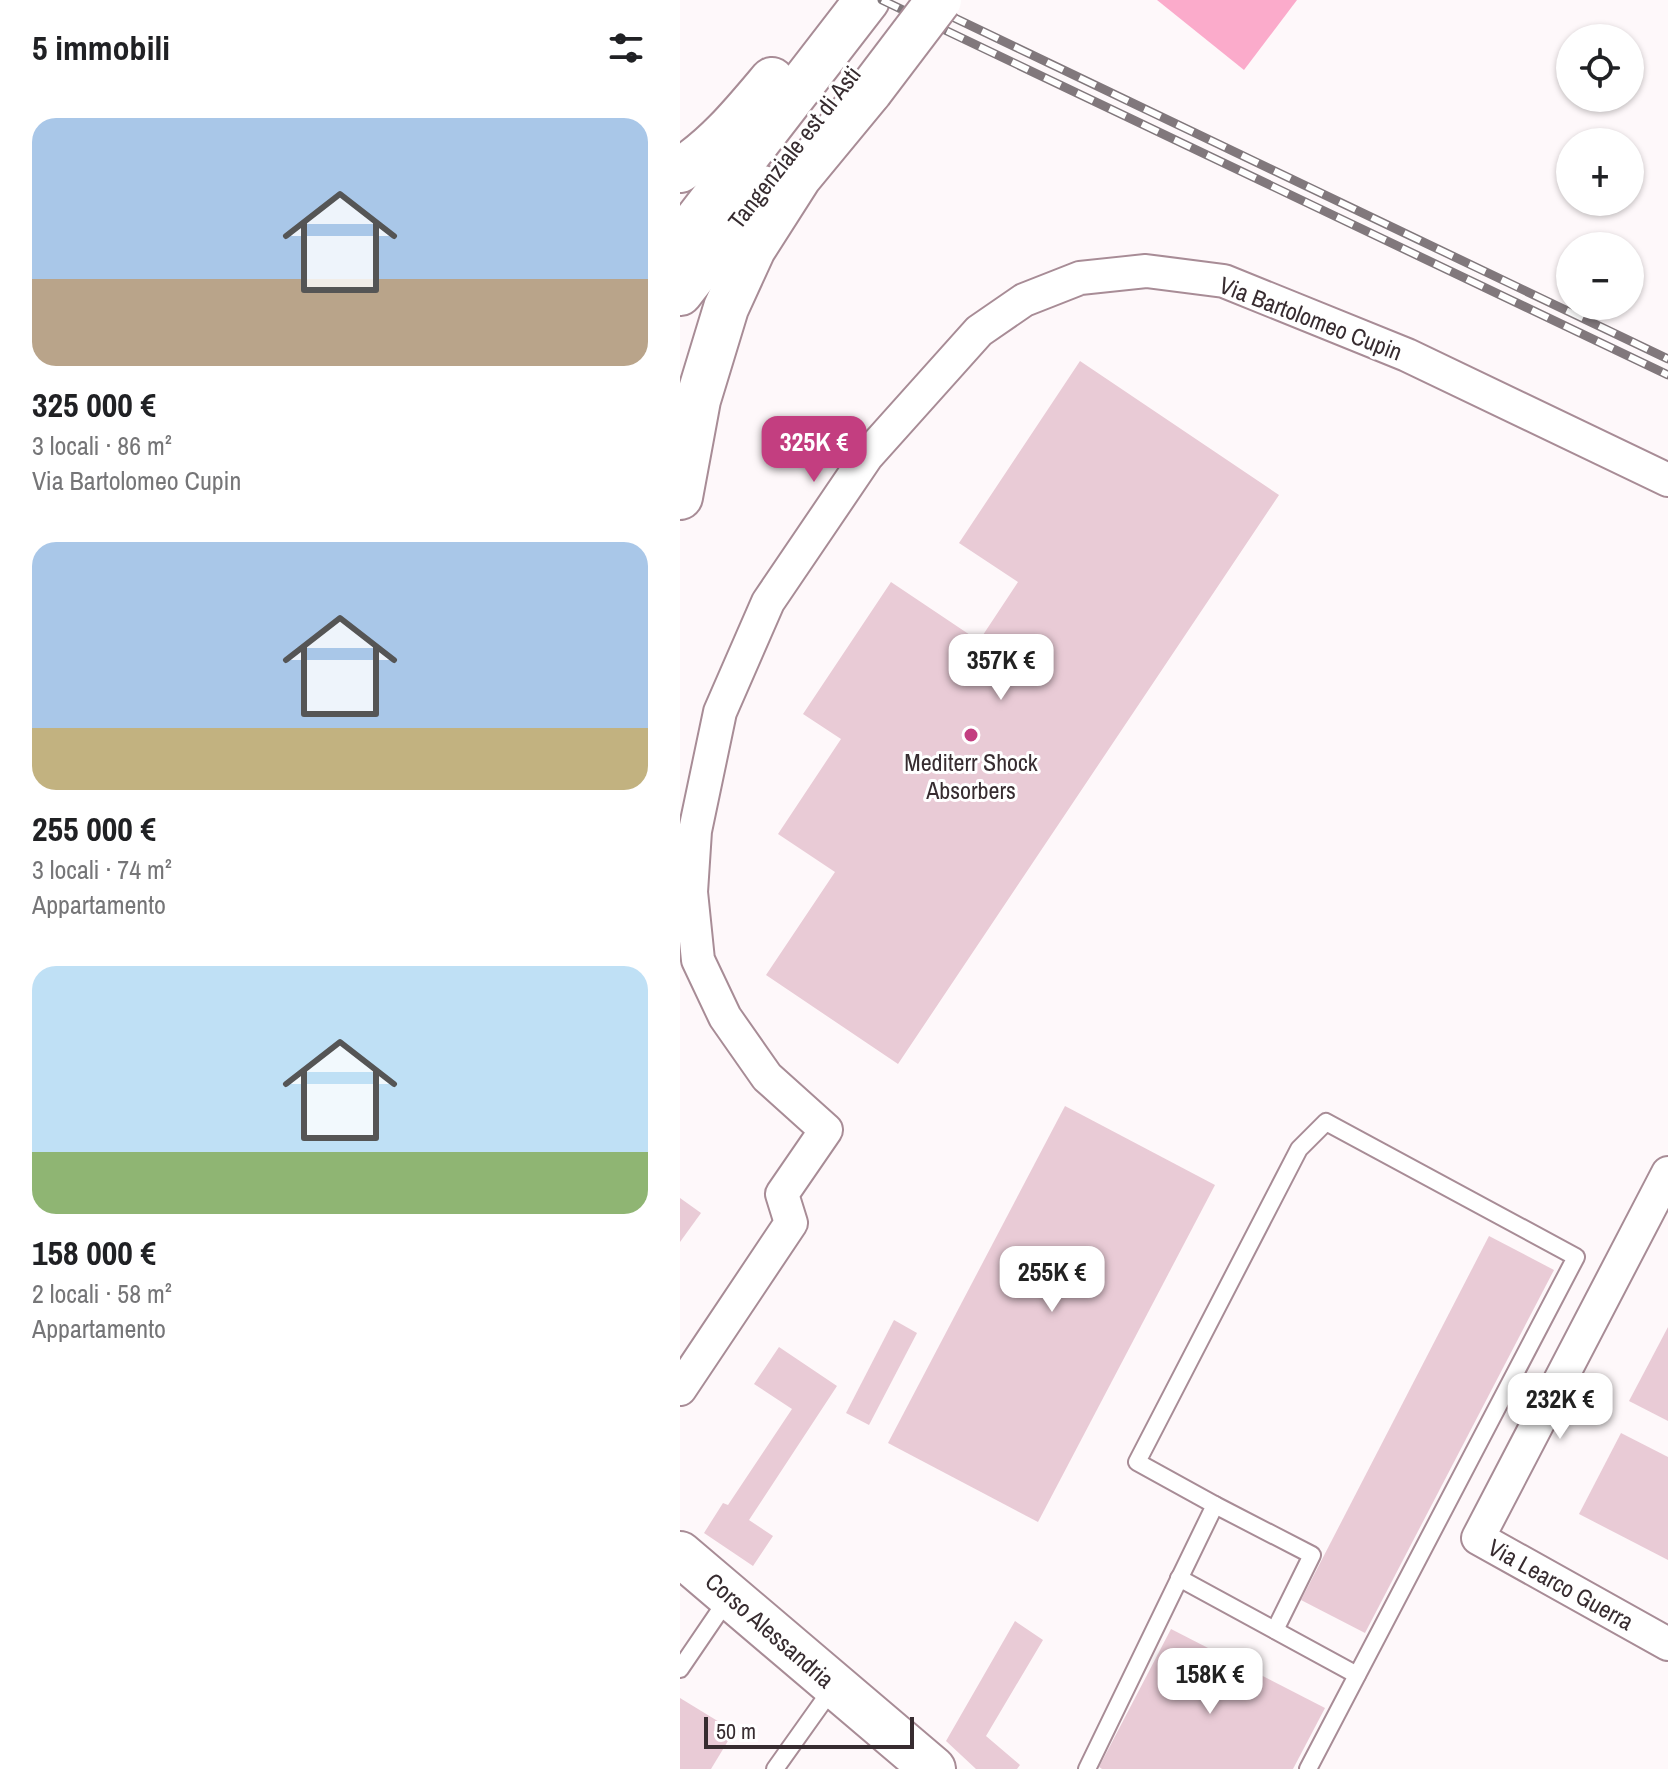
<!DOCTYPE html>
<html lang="it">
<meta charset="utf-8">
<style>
body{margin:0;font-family:"Archivo Narrow",sans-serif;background:#f2f2f2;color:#202124;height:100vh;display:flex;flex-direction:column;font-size:30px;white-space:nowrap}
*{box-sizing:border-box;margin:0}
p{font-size:26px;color:#757577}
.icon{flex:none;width:44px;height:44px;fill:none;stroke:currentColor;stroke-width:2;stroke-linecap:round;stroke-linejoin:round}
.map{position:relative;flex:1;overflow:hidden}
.side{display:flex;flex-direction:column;background:#fff;width:680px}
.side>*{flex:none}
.tools{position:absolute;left:876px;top:24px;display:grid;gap:16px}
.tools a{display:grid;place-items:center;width:88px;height:88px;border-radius:50%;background:#fff;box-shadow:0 2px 6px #0004;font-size:40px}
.scale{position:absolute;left:24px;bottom:20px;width:210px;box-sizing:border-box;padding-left:8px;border:4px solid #372c30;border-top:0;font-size:22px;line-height:28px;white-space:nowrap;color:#372c30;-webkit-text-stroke:6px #fff;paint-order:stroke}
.price{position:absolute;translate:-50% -68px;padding:0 18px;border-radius:16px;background:#fff;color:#222;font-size:26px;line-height:52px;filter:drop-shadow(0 2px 4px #0008)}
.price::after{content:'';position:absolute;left:50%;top:48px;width:24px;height:18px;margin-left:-12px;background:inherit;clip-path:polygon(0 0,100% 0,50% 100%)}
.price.selected{background:#c33e80;color:#fff}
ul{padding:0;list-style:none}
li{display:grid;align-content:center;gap:16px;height:424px;padding:0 32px}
li span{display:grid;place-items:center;height:248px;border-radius:24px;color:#555}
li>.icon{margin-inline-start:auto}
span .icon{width:144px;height:144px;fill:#fffc;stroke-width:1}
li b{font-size:34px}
h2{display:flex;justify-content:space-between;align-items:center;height:96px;padding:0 32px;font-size:34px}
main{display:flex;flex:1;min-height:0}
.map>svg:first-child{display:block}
</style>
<main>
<section class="side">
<h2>5 immobili<svg class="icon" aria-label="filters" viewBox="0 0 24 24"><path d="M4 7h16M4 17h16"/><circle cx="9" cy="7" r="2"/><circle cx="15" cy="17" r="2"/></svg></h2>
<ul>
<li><span style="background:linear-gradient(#a9c7e8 65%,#b9a48a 0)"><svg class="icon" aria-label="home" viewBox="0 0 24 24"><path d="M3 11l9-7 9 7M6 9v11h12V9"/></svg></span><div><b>325 000 €</b><p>3 locali · 86 m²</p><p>Via Bartolomeo Cupin</p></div></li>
<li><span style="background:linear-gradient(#a9c7e8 75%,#c2b280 0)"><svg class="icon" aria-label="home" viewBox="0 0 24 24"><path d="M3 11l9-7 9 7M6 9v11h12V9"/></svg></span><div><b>255 000 €</b><p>3 locali · 74 m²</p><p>Appartamento</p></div></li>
<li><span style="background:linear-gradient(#bfe0f5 75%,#8fb573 0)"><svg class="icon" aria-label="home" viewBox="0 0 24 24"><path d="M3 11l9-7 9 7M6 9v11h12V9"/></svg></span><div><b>158 000 €</b><p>2 locali · 58 m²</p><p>Appartamento</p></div></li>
</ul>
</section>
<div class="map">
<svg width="988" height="1769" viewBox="0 0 988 1769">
<rect width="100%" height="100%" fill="#fef8fa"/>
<polygon fill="#fbabcb" points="477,0 617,0 564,70"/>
<g fill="#e9cbd6">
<polygon points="400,361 599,495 218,1064 86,975 155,872 98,834 161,739 123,714 211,582 299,641 338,582 279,543"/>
<polygon points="385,1106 535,1185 358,1522 208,1443"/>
<polygon points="0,1198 21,1213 0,1242"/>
<polygon points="809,1236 874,1270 685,1633 621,1600"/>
<polygon points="214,1320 237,1333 189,1425 166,1413"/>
<polygon points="988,1327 988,1421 949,1401"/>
<polygon points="99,1347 157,1386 69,1520 93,1536 73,1566 24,1533 43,1503 48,1505 112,1409 74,1384"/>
<polygon points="941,1433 988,1457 988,1560 899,1514"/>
<polygon points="335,1621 363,1640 306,1736 340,1765 337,1769 296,1769 266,1741"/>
<polygon points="491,1629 645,1708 613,1769 422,1769 419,1767"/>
<polygon points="0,1698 54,1731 31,1769 0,1769"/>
</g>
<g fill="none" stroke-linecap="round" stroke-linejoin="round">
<defs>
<g id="lane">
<polyline points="535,1505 632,1555 595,1630"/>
<polyline points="499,1578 677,1675"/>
<polyline points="0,1669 49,1597"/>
<polyline points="95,1769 154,1686"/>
<polyline points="407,1769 535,1505 457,1462 619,1149 646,1122 896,1257 628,1769"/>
</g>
<g id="street">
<polyline points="988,1173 798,1538 988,1644"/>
<polyline points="0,1389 111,1223 102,1194 146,1130 87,1077 45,1017 18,960 11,892 15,831 40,712 88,602 187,456 299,331 344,300 400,278 466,271 544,281 727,355 988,480"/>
</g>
<polyline id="primary" points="0,1554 253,1769"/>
<g id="highway">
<path d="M0,170C36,148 65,112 92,80"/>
<polyline points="0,242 187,0"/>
<polyline points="0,293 82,188"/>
<polyline points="0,497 18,400 46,308 73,249 119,177 190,91"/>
</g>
</defs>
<use href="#lane" stroke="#a88c96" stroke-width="20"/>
<use href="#street" stroke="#a88c96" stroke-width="36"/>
<use href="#primary" stroke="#a88c96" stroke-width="48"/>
<use href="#highway" stroke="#a88c96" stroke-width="48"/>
<use href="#lane" stroke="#fff" stroke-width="16"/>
<use href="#street" stroke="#fff" stroke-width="32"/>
<use href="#primary" stroke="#fff" stroke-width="44"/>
<use href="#highway" stroke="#fff" stroke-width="44"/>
<defs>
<g id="rail">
<polyline points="202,0 988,375"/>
<polyline points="237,0 988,359"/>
</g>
</defs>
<use href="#rail" stroke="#81787c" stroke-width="9"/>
<use href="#rail" stroke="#fff" stroke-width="6" stroke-dasharray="18" stroke-linecap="butt"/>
<defs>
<polyline id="highway-bridge" points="190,91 259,0"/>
</defs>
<use href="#highway-bridge" stroke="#a88c96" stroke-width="48" stroke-linecap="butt"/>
<use href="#highway-bridge" stroke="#fff" stroke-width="44"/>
</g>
<circle fill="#c33e80" stroke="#fff" stroke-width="3" cx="291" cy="735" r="8"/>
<g text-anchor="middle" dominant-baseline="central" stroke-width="6" stroke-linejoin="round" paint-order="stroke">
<g font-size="24" fill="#372c30" stroke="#fff">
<text transform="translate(114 147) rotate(-52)">Tangenziale est di Asti</text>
<text transform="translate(631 318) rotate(21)">Via Bartolomeo Cupin</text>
<text transform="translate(881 1584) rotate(29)">Via Learco Guerra</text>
<text transform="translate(90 1630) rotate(41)">Corso Alessandria</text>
</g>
<g font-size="24" fill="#372c30" stroke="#fff">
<text x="291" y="762">Mediterr Shock<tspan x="291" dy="28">Absorbers</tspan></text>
</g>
</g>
</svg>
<div class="tools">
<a><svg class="icon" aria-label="locate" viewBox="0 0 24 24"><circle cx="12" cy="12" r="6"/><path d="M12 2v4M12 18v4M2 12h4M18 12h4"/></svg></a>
<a>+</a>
<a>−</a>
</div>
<div class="scale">50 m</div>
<b class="price selected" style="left:134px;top:484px">325K €</b>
<b class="price" style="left:321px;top:702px">357K €</b>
<b class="price" style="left:372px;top:1314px">255K €</b>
<b class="price" style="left:880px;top:1441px">232K €</b>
<b class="price" style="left:530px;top:1716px">158K €</b>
</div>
</main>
